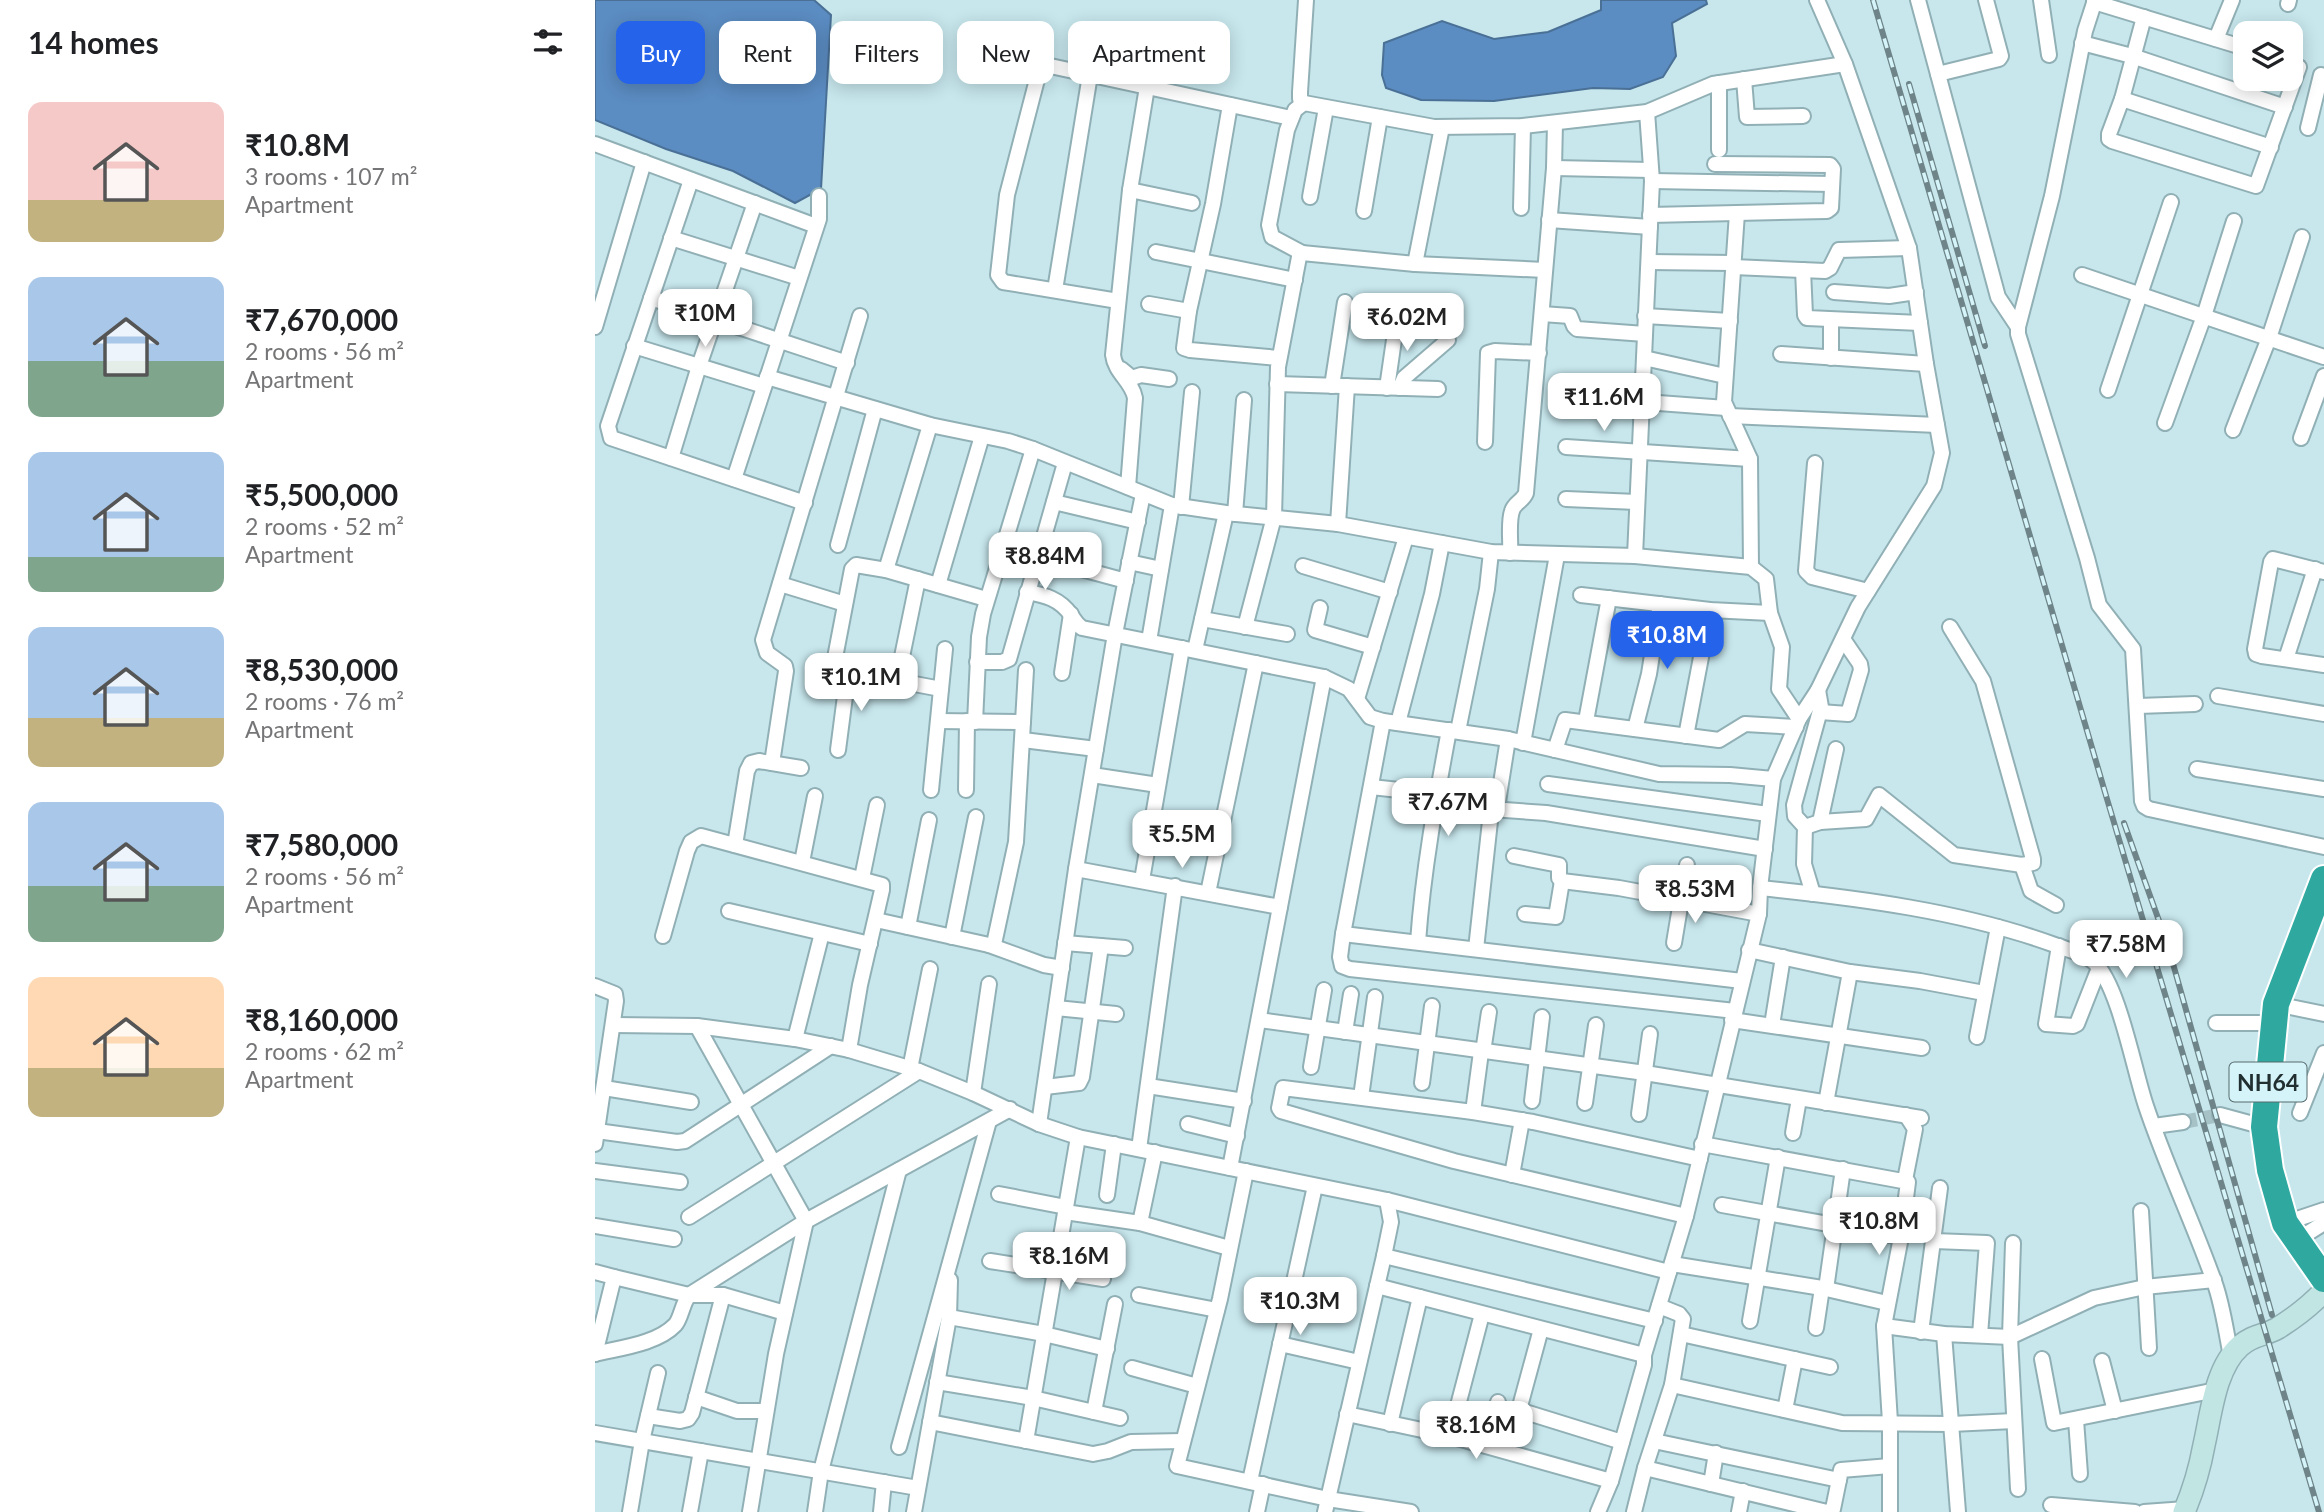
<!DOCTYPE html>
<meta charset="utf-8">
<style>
body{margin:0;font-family:Lato,sans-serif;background:#f2f2f2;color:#202124;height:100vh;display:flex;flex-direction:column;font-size:26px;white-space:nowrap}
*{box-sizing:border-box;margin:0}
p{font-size:23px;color:#757577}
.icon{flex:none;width:38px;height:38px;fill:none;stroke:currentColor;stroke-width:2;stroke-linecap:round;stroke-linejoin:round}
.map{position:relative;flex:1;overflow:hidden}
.drawer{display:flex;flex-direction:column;background:#fff;width:595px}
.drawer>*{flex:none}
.banner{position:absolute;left:21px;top:21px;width:665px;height:63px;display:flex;gap:14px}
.fabs{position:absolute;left:1638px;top:21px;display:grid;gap:14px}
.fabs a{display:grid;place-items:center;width:70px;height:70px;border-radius:14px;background:#fff;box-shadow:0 4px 18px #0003;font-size:35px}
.price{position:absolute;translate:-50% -60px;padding:0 16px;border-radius:14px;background:#fff;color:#222;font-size:23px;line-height:46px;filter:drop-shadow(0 2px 4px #0008)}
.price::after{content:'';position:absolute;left:50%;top:42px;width:21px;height:16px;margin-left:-10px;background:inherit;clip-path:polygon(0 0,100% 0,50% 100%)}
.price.selected{background:#2563eb;color:#fff}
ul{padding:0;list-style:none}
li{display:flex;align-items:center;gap:21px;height:175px;padding:0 28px}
li span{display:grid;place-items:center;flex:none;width:196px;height:140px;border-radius:14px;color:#555}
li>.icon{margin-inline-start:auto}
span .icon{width:84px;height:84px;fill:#fffc;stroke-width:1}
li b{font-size:30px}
h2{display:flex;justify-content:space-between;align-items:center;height:84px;padding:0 28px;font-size:30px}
.chip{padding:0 24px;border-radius:14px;background:#fff;box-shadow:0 4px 18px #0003;font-size:24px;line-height:63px}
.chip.selected{background:#2563eb;color:#fff}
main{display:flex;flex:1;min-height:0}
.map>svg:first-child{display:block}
</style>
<main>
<section class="drawer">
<h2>14 homes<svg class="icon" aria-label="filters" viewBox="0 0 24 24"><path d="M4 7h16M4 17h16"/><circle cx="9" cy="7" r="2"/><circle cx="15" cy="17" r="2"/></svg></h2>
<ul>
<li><span style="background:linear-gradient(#f6c9c9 70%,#c2b280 0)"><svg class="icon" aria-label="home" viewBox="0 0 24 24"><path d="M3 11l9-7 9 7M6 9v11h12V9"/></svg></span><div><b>₹10.8M</b><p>3 rooms · 107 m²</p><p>Apartment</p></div></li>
<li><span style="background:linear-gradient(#a9c7e8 60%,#7fa58c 0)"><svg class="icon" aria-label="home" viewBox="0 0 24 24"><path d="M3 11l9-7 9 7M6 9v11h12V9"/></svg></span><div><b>₹7,670,000</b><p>2 rooms · 56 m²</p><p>Apartment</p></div></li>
<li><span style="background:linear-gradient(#a9c7e8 75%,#7fa58c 0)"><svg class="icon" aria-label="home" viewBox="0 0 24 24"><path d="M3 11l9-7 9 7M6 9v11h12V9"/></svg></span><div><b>₹5,500,000</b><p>2 rooms · 52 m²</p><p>Apartment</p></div></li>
<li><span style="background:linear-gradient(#a9c7e8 65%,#c2b280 0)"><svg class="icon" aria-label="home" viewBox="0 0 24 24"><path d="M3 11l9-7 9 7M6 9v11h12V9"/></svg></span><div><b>₹8,530,000</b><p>2 rooms · 76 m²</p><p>Apartment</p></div></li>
<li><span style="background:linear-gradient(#a9c7e8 60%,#7fa58c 0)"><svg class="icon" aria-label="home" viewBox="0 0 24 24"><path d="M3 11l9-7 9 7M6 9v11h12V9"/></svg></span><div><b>₹7,580,000</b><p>2 rooms · 56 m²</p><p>Apartment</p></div></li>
<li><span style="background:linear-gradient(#ffd9b3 65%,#c2b280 0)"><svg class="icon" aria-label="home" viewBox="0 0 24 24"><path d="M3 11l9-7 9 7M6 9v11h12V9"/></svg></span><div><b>₹8,160,000</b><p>2 rooms · 62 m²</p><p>Apartment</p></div></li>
</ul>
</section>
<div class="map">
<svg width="1729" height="1512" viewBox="0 0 1729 1512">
<rect width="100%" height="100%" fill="#c7e7ed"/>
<g fill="#5b8cc2" stroke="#4a7096" stroke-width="2">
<polygon points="0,0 219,0 236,15 226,189 200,203 138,171 71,149 0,120"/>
<polygon points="1006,0 1111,0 1112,4 1077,23 1081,56 1068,77 1035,89 998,88 899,101 826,100 791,88 787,75 789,43 847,21 899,39 953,32 1006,10"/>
</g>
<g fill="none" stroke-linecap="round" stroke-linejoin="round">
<polyline stroke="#a6c2c7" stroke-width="14" stroke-dasharray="14 7" stroke-linecap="butt" points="1588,1122 1625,1115"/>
<defs>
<g id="street">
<polyline points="711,0 705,92 705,99 709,103 839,127 928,126 1052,112 1118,84 1250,64"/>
<polyline points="1323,0 1403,297 1423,327"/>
<polyline points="1446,0 1454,55"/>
<polyline points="1500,0 1490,31 1457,196 1423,327 1423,334 1492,558 1504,605 1538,649 1547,801 1549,806 1554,809 1729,847"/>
<polyline points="1499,2 1650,48"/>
<polyline points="1693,4 1694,0"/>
<polyline points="1549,17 1527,99 1514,134 1514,139 1517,141 1661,186 1704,67"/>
<polyline points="440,36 440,55 446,64 696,118"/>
<polyline points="1621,39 1637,0"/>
<polyline points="1487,43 1537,56 1690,107"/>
<polyline points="446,64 412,195 403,275 408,282 523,301"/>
<polyline points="1343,74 1404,59 1406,56 1391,0"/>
<polyline points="1149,79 1152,117 1208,116"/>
<polyline points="1527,99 1676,147"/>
<polyline points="635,105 618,204 594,311 589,348 595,350 684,358"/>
<polyline points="1713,128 1726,75"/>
<polyline points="0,144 221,226"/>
<polyline points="1124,150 1124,83"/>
<polyline points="959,168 1056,170"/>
<polyline points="96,180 13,426 16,438 210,503"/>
<polyline points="1057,181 1237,184"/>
<polyline points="535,190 597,203"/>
<polyline points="715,197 731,108"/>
<polyline points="926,208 928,126"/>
<polyline points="769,211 785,117"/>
<polyline points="1142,213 1129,402 1155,459 1156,567"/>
<polyline points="1055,215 1232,211 1236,208 1238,169 1235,165 1120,164"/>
<polyline points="954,220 1055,227"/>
<polyline points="76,238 204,278"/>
<polyline points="561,252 700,280"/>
<polyline points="707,253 677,237 674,225 692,130 700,110 709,103"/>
<polyline points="1054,262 1138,263"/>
<polyline points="820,264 847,127"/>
<polyline points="1138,267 1230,271 1235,268 1244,250 1314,248"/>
<polyline points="1208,270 1210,315 1212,318 1325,323"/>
<polyline points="1487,275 1729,357"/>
<polyline points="460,290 495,75"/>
<polyline points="1239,292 1294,296 1321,292"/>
<polyline points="56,298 252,363"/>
<polyline points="554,304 594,311"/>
<polyline points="947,314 975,316 979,326 982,329 1050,334"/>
<polyline points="1050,316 1135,321"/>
<polyline points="0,327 49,162"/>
<polyline points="39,346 169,386"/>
<polyline points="1186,354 1331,364"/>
<polyline points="1049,358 1130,376"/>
<polyline points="1236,358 1236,320"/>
<polyline points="526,369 537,378 546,375 574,379"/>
<polyline points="172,377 335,425 413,441 438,449 577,505 631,513 743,524 896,552 1040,556 1156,567 1171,579 1175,613 1187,647 1184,689 1204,719"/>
<polyline points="682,384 843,389"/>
<polyline points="737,386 750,302"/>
<polyline points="792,388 801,326"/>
<polyline points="805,388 809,378 853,340"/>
<polyline points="1513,390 1576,202"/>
<polyline points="969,396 1131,408"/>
<polyline points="1135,416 1342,425"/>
<polyline points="1570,423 1609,316 1639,221"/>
<polyline points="1638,430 1674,338 1707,237"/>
<polyline points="1706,438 1729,376"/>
<polyline points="890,442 893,353 900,351 944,353"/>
<polyline points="971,447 1155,459"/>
<polyline points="76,458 104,366 160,203"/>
<polyline points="1220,463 1211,571 1217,577 1273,591"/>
<polyline points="139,479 224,219 224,196"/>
<path d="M533,487L540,398C537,381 520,373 518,355L535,190L552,87"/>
<polyline points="971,499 1042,502"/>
<polyline points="459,502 543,522"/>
<polyline points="586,507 597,392"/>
<polyline points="640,514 649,400"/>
<polyline points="743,524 752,386"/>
<polyline points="243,545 280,409"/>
<path d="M915,553C916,540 913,523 917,511C919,503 928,501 931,493L959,168L960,123"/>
<polyline points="1040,556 1057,181 1052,112"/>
<polyline points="442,557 531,581"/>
<polyline points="534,562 566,569"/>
<polyline points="708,566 795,592"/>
<polyline points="291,570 335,425"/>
<polyline points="1729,572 1678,559 1676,562 1660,649 1661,654 1667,656 1729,665"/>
<polyline points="185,584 250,604"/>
<polyline points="343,585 387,436"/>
<path d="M432,592C450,595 465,599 476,615C480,621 481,624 487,628L729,677L754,689L775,717L788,721L913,739L1064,774L1135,775L1178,779"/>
<polyline points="986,595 1115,610 1175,613"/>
<polyline points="725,608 720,630 778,647"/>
<polyline points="607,619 692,634"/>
<polyline points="650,627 679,517 683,367 704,257 707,253 820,264 950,270"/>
<polyline points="554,641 577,505"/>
<polyline points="600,650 631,513"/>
<polyline points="1691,659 1720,569"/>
<polyline points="382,662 407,662 414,659 470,463"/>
<polyline points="467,673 476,614"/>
<polyline points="302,681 323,579"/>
<polyline points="346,689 240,669 239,663 257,569 261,565 291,570 391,599"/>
<polyline points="1623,696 1729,714"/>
<polyline points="762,699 811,537"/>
<polyline points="1543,706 1600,704"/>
<polyline points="1225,712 1253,714 1266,670 1265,664 1248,639"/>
<polyline points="343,721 428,722"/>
<polyline points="788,721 748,934 745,957 747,966 755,969 1140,1011"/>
<polyline points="991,721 1014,598"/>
<polyline points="380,722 384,637 388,614 438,449"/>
<polyline points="803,723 837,594 847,543"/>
<polyline points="1040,729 1054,674 1065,604"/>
<polyline points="863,731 892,589 896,552"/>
<polyline points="1091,736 1115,610"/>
<polyline points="428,740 501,749"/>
<polyline points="928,743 962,555"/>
<polyline points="243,750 253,673"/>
<polyline points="960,750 970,720 1124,740 1150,724 1201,727"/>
<polyline points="177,763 191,671 190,666 172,653 168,640 265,316"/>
<polyline points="1602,769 1729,789"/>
<polyline points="497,775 563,785"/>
<polyline points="953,784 1173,814"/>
<polyline points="776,787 842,794 885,804 896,809 951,813 1170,849"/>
<polyline points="336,790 350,649"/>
<polyline points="371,790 372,721"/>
<polyline points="1225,822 1241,749"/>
<polyline points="1210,827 1225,822 1271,819 1284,795 1359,855 1427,865 1438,863 1438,859 1388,681 1355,627"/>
<polyline points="140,845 152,771 156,763 164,761 206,768"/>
<polyline points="919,856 964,865 964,878 967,881 1024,888 1164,914"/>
<polyline points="207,862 220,796"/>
<polyline points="1427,865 1436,891 1461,905"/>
<polyline points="481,869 685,907"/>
<polyline points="267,878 282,805"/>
<polyline points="547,880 587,648"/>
<path d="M1165,888C1263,898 1367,911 1460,945C1473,950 1489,953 1499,962C1524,985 1539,1071 1551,1106C1571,1166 1599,1224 1620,1284C1628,1307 1631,1332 1636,1356"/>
<polyline points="613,893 661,663"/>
<polyline points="1218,894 1209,864 1210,827 1200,816 1199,805 1226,707 1223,690"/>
<polyline points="134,911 275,944"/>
<polyline points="930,914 961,917 967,881"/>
<polyline points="281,920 394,945 399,944 421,842 431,670"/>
<polyline points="313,927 334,820"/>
<polyline points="748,934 1147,981"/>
<polyline points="68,936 92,851 96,842 106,836 287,885 287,890 265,985 254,1050"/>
<polyline points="357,937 381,817"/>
<path d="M823,942C828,871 841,800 854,730"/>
<polyline points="470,943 530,948"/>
<polyline points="1079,943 1092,865"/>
<polyline points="394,945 449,965 467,968"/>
<polyline points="1464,946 1451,1024 1478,1026 1482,1024 1504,968"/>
<polyline points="881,949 896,812 903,802 913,739"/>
<polyline points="1154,950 1255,972 1325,981 1389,993"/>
<polyline points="0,986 20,994 21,1001 0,1144"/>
<polyline points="1681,1004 1729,1014"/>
<polyline points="461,1008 521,1014"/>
<polyline points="664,1020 1050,1073 1326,1118"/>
<polyline points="1137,1020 1327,1048"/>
<polyline points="1621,1023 1679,1023"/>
<polyline points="19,1025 102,1026 200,1039 254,1050 324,1071 378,1093 444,1124 483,1137 792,1200 1074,1272"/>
<polyline points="1177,1025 1188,957"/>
<polyline points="102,1026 211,1221 181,1354 155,1512"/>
<polyline points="750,1032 756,994"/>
<polyline points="1382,1037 1403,927"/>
<polyline points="200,1039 227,933"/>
<polyline points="888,1052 894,1012"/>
<polyline points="716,1067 729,990"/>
<polyline points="315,1069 335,969"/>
<polyline points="827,1083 837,1006"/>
<polyline points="553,1086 649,1101"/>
<polyline points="450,1087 484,1083 487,1077 506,946"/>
<polyline points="9,1088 96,1102"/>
<polyline points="378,1093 394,984"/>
<polyline points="766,1097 780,997"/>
<polyline points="937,1101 947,1017"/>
<polyline points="990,1103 1001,1025"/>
<polyline points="1231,1103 1255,972"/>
<polyline points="878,1112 886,1052"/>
<polyline points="1705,1113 1729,1053"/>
<polyline points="1044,1114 1055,1034"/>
<polyline points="1625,1115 1669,1127"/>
<polyline points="444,1124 481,869 520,634 548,494"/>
<polyline points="593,1124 642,1136"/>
<polyline points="1559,1126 1588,1122"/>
<polyline points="2,1131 82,1142 90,1141 236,1046"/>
<polyline points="1198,1133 1204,1099"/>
<polyline points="1107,1144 1313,1182 1306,1237 1289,1326 1295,1422 1295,1512"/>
<polyline points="544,1149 580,886"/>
<polyline points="635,1168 729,677"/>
<polyline points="0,1171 85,1182"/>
<polyline points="651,1171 625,1299 582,1466 733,1499 816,1512"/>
<polyline points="917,1175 927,1120"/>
<polyline points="1310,1180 1320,1129 1311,1115"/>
<polyline points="404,1194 471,1207"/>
<polyline points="512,1195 519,1144"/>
<polyline points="1127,1205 1306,1237"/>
<polyline points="1546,1211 1554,1348"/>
<polyline points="470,1212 545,1223 634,1248"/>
<polyline points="1091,1216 859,1161 686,1111 684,1108 688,1088 878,1112 938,1122 1105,1159"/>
<polyline points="94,1217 324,1071"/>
<polyline points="545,1223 560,1152"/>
<polyline points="1690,1223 1729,1210"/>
<polyline points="0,1226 79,1239"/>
<polyline points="1702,1240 1729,1223"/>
<polyline points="1339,1241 1392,1243 1385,1335"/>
<polyline points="1418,1243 1415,1337 1423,1489"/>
<polyline points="789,1256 1060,1321"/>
<polyline points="395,1261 508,1279"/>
<polyline points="1077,1264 1227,1288 1292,1303"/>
<polyline points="0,1272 19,1277 0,1354"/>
<polyline points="19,1277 94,1295 128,1295 190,1313"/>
<polyline points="782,1286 1049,1355"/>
<polyline points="1231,1289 1248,1169"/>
<polyline points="544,1295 622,1310"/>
<polyline points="354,1317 449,1334 512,1349"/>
<polyline points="1155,1321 1183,1157"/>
<polyline points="1289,1326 1349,1334 1415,1337 1499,1298 1550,1287 1619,1280"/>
<polyline points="1221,1328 1227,1288"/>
<polyline points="946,1329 924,1410 1027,1442"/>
<polyline points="1326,1332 1345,1188"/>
<polyline points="1086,1334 1235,1367"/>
<polyline points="1349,1334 1363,1512"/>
<polyline points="685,1344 764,1362"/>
<path d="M0,1354C24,1348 62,1344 80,1325C86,1319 87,1304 94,1295L211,1221L415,1109"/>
<polyline points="1447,1359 1459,1423 1621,1390"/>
<polyline points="1507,1361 1520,1411"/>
<polyline points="537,1368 602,1386"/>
<polyline points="342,1382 438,1398 525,1418"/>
<polyline points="1077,1385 1247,1423 1356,1424 1419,1421"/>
<polyline points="101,1397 142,1411 171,1411"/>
<polyline points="1190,1410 1200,1359"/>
<polyline points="499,1412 520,1304"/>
<polyline points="752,1414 855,1436 1016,1481"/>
<polyline points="53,1416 85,1421 93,1419 97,1413 128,1295"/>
<polyline points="1481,1420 1485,1474"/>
<polyline points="335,1422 498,1454 513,1451 536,1442 588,1441"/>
<polyline points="795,1424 825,1297"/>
<polyline points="0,1433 323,1488"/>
<polyline points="855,1436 887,1314"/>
<polyline points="431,1441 483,1137"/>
<polyline points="1059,1441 1244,1480"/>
<polyline points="890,1445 903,1402"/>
<polyline points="304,1447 394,1121"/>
<polyline points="1050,1468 1232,1512 1238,1509 1246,1470 1295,1466"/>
<polyline points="655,1481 720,1186"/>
<polyline points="1116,1484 1121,1453"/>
<polyline points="1456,1505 1540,1512"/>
<polyline points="35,1512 47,1441 63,1373"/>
<polyline points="95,1512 106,1451"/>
<polyline points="220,1512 226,1471 304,1170"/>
<polyline points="286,1512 289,1482"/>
<polyline points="319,1512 354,1317 355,1280"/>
<polyline points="662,1512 668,1484"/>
<polyline points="730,1512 789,1256 796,1222 792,1200"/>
<polyline points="1003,1512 1016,1481 1049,1365 1049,1355 1091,1216 1164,914 1165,888 1178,779 1204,719 1223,690 1263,607 1339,486 1347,453 1331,364 1314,248 1250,64 1222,0"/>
<polyline points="1039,1512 1050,1468 1077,1385 1088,1319 1084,1314 1064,1306"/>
<polyline points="1144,1512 1148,1491"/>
<polyline points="1549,1512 1591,1509"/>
</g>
<path id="secondary" d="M1589,1512C1598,1491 1605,1467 1609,1445C1616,1415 1620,1368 1645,1346C1659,1334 1669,1336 1683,1328C1699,1318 1716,1305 1729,1291"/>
<polyline id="highway" points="1729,879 1681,1004 1669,1127 1675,1170 1690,1223 1729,1279"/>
</defs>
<use href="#street" stroke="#91b0b6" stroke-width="18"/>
<use href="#secondary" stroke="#91b0b6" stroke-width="24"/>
<use href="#highway" stroke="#fff" stroke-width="30"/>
<use href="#street" stroke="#fff" stroke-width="14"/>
<use href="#secondary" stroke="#c1e5e2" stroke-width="21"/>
<use href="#highway" stroke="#2fa9a0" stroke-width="26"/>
<defs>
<g id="rail">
<polyline points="1278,0 1512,799 1724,1512"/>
<polyline points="1314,84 1390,346"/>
<polyline points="1529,823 1573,946 1677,1315"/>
</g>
</defs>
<use href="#rail" stroke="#6e8488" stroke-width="6"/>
<use href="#rail" stroke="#d4f4fa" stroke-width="3.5" stroke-dasharray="10" stroke-linecap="butt"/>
</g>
<g text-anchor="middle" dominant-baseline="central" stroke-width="7" stroke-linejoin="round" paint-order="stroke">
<rect fill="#d4f4fa" stroke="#576a6d" stroke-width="2" x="1634.5" y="1062.5" width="77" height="39" rx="5"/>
<g font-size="23" font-weight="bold" fill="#222f31">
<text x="1673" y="1082">NH64</text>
</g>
</g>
</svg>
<div class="fabs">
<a><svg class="icon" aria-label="layers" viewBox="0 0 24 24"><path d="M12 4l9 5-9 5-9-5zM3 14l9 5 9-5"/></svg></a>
</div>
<b class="price" style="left:110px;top:349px">₹10M</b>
<b class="price" style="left:812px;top:353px">₹6.02M</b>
<b class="price" style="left:1009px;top:433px">₹11.6M</b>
<b class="price" style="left:450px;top:592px">₹8.84M</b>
<b class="price selected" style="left:1072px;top:671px">₹10.8M</b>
<b class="price" style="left:266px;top:713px">₹10.1M</b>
<b class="price" style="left:853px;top:838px">₹7.67M</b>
<b class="price" style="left:587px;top:870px">₹5.5M</b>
<b class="price" style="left:1100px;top:925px">₹8.53M</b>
<b class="price" style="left:1531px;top:980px">₹7.58M</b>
<b class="price" style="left:1284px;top:1257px">₹10.8M</b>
<b class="price" style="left:474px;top:1292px">₹8.16M</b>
<b class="price" style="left:705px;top:1337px">₹10.3M</b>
<b class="price" style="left:881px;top:1461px">₹8.16M</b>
<div class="banner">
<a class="chip selected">Buy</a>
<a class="chip">Rent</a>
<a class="chip">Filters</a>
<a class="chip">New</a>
<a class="chip">Apartment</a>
</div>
</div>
</main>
